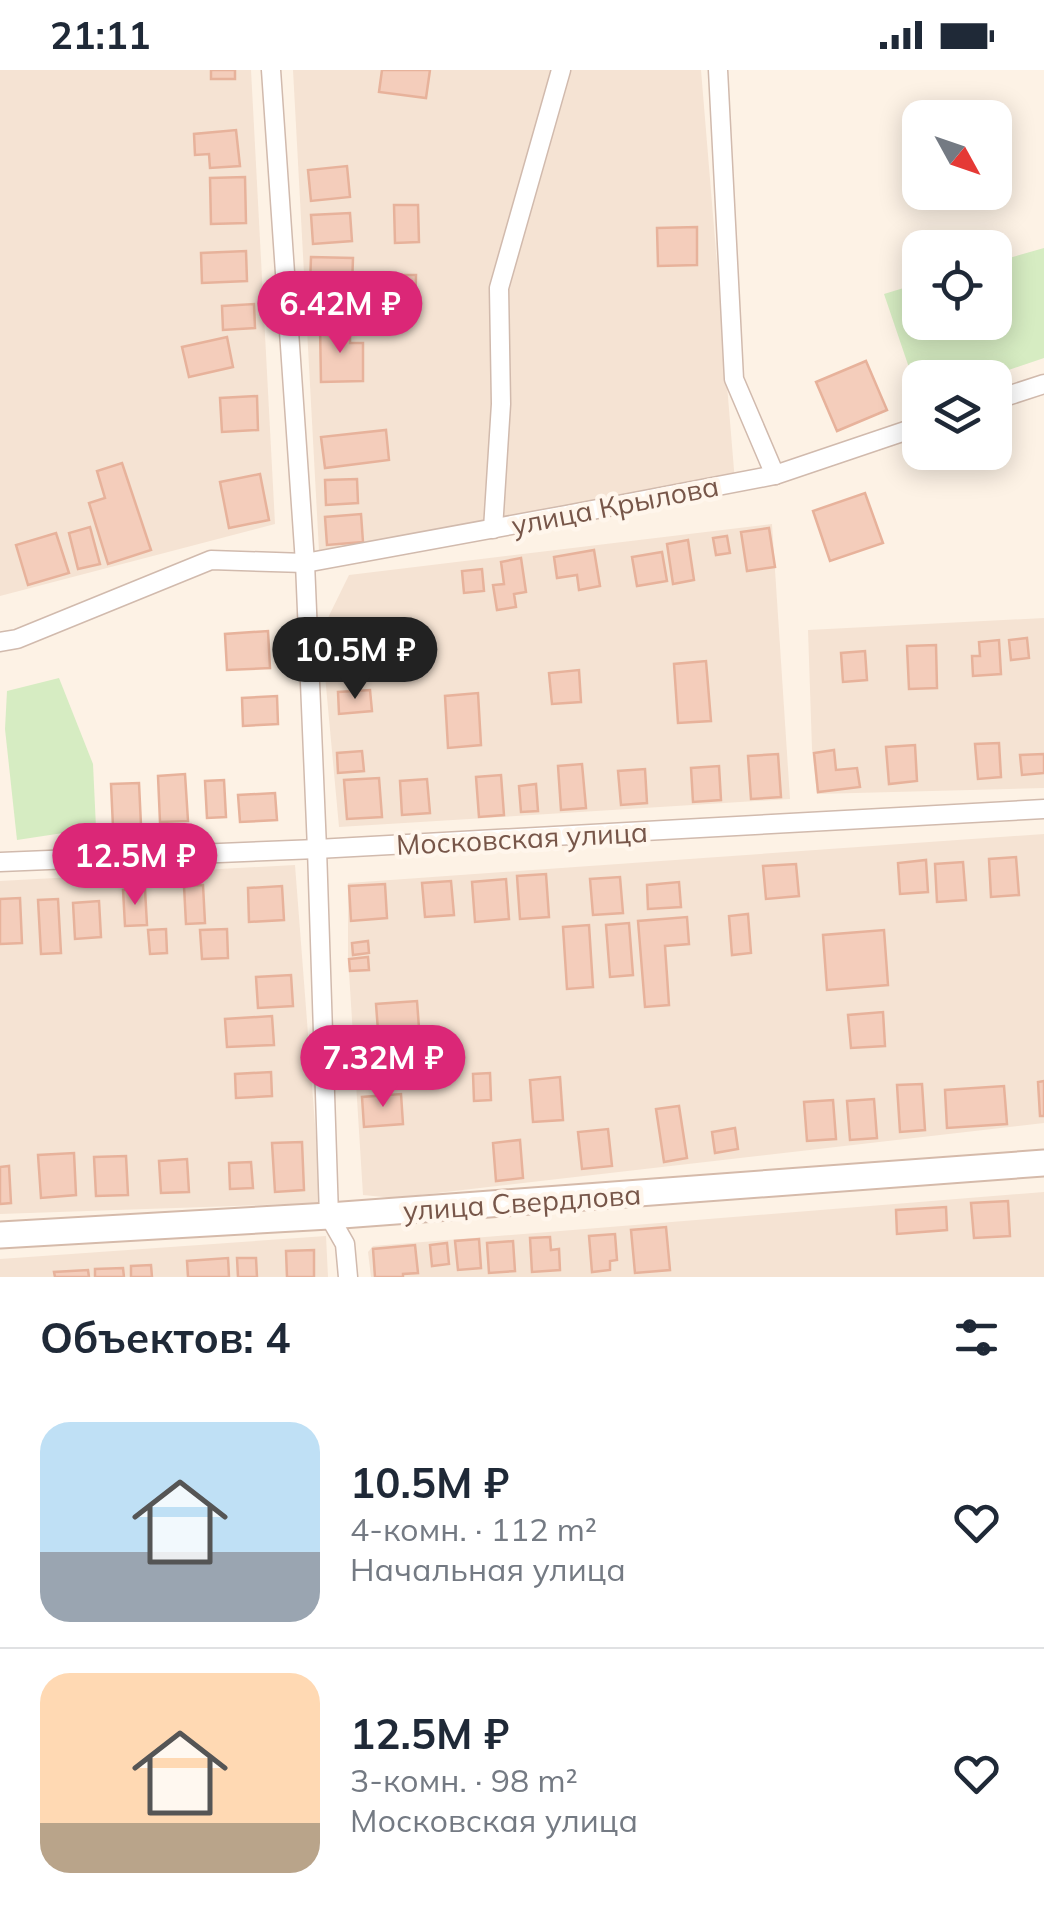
<!DOCTYPE html>
<html lang="ru">
<meta charset="utf-8">
<style>
body{margin:0;font-family:Mulish,sans-serif;background:#f2f2f3;color:#1f2937;height:100vh;display:flex;flex-direction:column;font-size:38px;white-space:nowrap}
*{box-sizing:border-box;margin:0}
p{font-size:32px;color:#747a83}
.icon{flex:none;width:55px;height:55px;fill:none;stroke:currentColor;stroke-width:2;stroke-linecap:round;stroke-linejoin:round}
.map{position:relative;height:1207px;overflow:hidden}
.side{display:flex;flex-direction:column;background:#fff;flex:1}
.side>*{flex:none}
.needle{width:65px;rotate:130deg}
.tools{position:absolute;left:902px;top:30px;display:grid;gap:20px}
.tools a{display:grid;place-items:center;width:110px;height:110px;border-radius:20px;background:#fff;box-shadow:0 5px 25px #0003;font-size:50px}
.price{position:absolute;translate:-50% -85px;padding:0 22px;border-radius:35px;background:#db2777;color:#fff;font-size:32px;line-height:65px;filter:drop-shadow(0 2px 5px #0008)}
.price::after{content:'';position:absolute;left:50%;top:60px;width:30px;height:22px;margin-left:-15px;background:inherit;clip-path:polygon(0 0,100% 0,50% 100%)}
.price.current{background:#222;color:#fff}
ul{padding:0;list-style:none}
li{display:flex;align-items:center;gap:30px;height:250px;padding:0 40px}
li+li{border-top:2px solid #e0e1e3}
li span{display:grid;place-items:center;flex:none;width:280px;height:200px;border-radius:30px;color:#555}
li>.icon{margin-inline-start:auto}
span .icon{width:120px;height:120px;fill:#fffc;stroke-width:1}
li b{font-size:42px}
h2{display:flex;justify-content:space-between;align-items:center;height:120px;padding:0 40px;font-size:42px}
.status{display:flex;justify-content:space-between;align-items:center;height:70px;padding:0 50px;background:#fff;direction:ltr}
.status svg{height:28px;fill:currentColor}
.map>svg:first-child{display:block}
</style>
<div class="status"><b>21:11</b><svg viewBox="0 0 49 12"><path d="M0 12V9h3v3zM5 12V6h3v6zM10 12V3h3v9zM15 12V0h3v12zM26 1h20v11H26zM47 4h2v5h-2z"/></svg></div>
<div class="map">
<svg width="1044" height="1207" viewBox="0 0 1044 1207">
<rect width="100%" height="100%" fill="#fdf2e5"/>
<g fill="#f5e3d3">
<polygon points="0,0 251,0 275,454 0,526"/>
<polygon points="293,0 701,0 735,412 319,481"/>
<polygon points="772,454 790,729 339,757 321,562 349,505"/>
<polygon points="1044,548 1044,718 817,724 812,679 808,560"/>
<polygon points="1044,764 1044,1053 394,1128 363,1125 348,886 348,813"/>
<polygon points="295,795 321,1133 0,1144 0,811"/>
<polygon points="1044,1122 1044,1207 371,1207 368,1182 373,1176"/>
<polygon points="326,1166 328,1207 0,1207 0,1189"/>
</g>
<g fill="#d6ecc2">
<polygon points="1044,178 1044,288 988,307 920,308 920,330 884,224 920,213 920,252 995,252 995,192"/>
<polygon points="59,608 93,694 96,758 17,770 5,659 7,621"/>
</g>
<g fill="#f4cdbb" stroke="#e7b29b" stroke-width="2.5">
<rect x="211" y="0" width="24" height="9"/>
<polygon points="382,0 430,0 426,28 379,22"/>
<polygon points="236,60 240,96 210,98 209,84 195,85 194,64"/>
<polygon points="347,96 350,127 311,131 308,100"/>
<polygon points="245,107 246,153 211,154 210,108"/>
<polygon points="394,135 418,135 419,172 395,173"/>
<polygon points="350,143 352,171 313,174 311,145"/>
<polygon points="697,157 697,195 658,196 657,158"/>
<polygon points="246,181 247,211 202,213 201,183"/>
<polygon points="311,187 353,188 352,217 310,216"/>
<polygon points="395,205 416,205 415,243 394,243"/>
<polygon points="254,234 255,258 223,260 222,236"/>
<polygon points="320,256 350,256 350,273 363,273 363,311 321,312"/>
<polygon points="227,267 233,297 189,307 182,277"/>
<polygon points="866,291 887,340 837,361 816,312"/>
<polygon points="257,326 258,360 222,362 220,328"/>
<polygon points="386,360 389,390 325,398 321,367"/>
<polygon points="122,393 151,480 108,494 89,433 105,428 97,401"/>
<polygon points="260,404 269,450 229,458 220,412"/>
<polygon points="357,409 358,433 326,435 325,410"/>
<polygon points="865,423 883,473 830,491 813,441"/>
<polygon points="361,444 363,472 327,475 325,447"/>
<polygon points="90,457 100,494 78,499 69,463"/>
<polygon points="769,458 775,497 747,501 741,462"/>
<polygon points="56,463 69,503 28,515 16,475"/>
<polygon points="727,466 730,483 716,485 713,468"/>
<polygon points="688,470 694,510 673,514 667,474"/>
<polygon points="594,480 600,516 579,520 577,505 557,508 554,487"/>
<polygon points="662,482 667,511 637,516 632,487"/>
<polygon points="521,488 526,522 514,524 516,537 497,540 493,515 504,514 501,492"/>
<polygon points="482,499 484,521 464,523 462,501"/>
<polygon points="268,561 270,598 227,600 225,564"/>
<polygon points="1027,568 1029,588 1011,590 1009,570"/>
<polygon points="999,570 1001,604 973,606 972,586 980,586 979,572"/>
<polygon points="936,575 937,618 909,619 907,576"/>
<polygon points="865,581 867,610 843,612 841,583"/>
<polygon points="706,591 711,651 678,653 674,594"/>
<polygon points="579,600 581,632 552,634 549,603"/>
<polygon points="370,620 372,641 339,644 338,622"/>
<polygon points="478,623 481,675 448,678 445,626"/>
<polygon points="277,626 278,654 243,656 242,628"/>
<polygon points="999,673 1001,707 978,709 975,674"/>
<polygon points="915,675 917,711 889,714 886,677"/>
<polygon points="834,680 836,700 857,698 860,717 818,722 814,683"/>
<polygon points="362,681 364,701 338,703 337,683"/>
<polygon points="778,684 781,727 751,729 748,686"/>
<polygon points="1044,684 1044,703 1022,705 1020,685"/>
<polygon points="582,694 586,738 561,740 558,696"/>
<polygon points="719,696 721,730 693,732 691,698"/>
<polygon points="645,699 647,733 621,735 618,701"/>
<polygon points="185,704 188,751 160,752 158,706"/>
<polygon points="501,705 504,745 479,747 476,707"/>
<polygon points="379,708 382,747 347,749 344,710"/>
<polygon points="427,709 430,743 402,745 400,711"/>
<polygon points="224,710 226,747 207,748 205,711"/>
<polygon points="139,713 141,755 113,757 111,714"/>
<polygon points="536,714 538,741 521,742 519,716"/>
<polygon points="275,723 277,750 240,752 238,725"/>
<polygon points="1016,787 1019,825 991,827 989,789"/>
<polygon points="926,790 928,822 900,824 898,793"/>
<polygon points="963,792 966,830 937,832 935,794"/>
<polygon points="796,794 799,826 766,829 763,796"/>
<polygon points="546,804 549,847 520,849 517,806"/>
<polygon points="620,807 623,843 593,845 590,809"/>
<polygon points="506,809 509,849 475,852 472,812"/>
<polygon points="451,811 454,845 425,847 422,813"/>
<polygon points="679,812 681,837 648,839 647,815"/>
<polygon points="385,814 387,848 351,851 349,816"/>
<polygon points="203,815 205,853 186,854 184,816"/>
<polygon points="282,816 284,850 249,852 248,818"/>
<polygon points="145,819 147,855 125,856 123,820"/>
<polygon points="20,828 22,873 0,874 0,829"/>
<polygon points="58,829 61,883 41,884 38,830"/>
<polygon points="99,831 101,867 75,869 73,833"/>
<polygon points="748,844 751,883 732,885 729,846"/>
<polygon points="687,847 689,874 665,876 669,935 645,937 638,851"/>
<polygon points="629,853 633,905 610,907 606,855"/>
<polygon points="589,855 593,917 567,919 563,857"/>
<polygon points="166,859 167,883 150,884 148,860"/>
<polygon points="227,859 228,888 202,889 200,860"/>
<polygon points="884,860 888,915 827,920 823,865"/>
<polygon points="368,871 369,883 353,885 352,873"/>
<polygon points="368,887 369,900 350,901 349,889"/>
<polygon points="291,905 293,936 258,938 256,907"/>
<polygon points="417,931 419,958 378,961 376,934"/>
<polygon points="883,942 885,976 851,978 848,945"/>
<polygon points="272,946 274,975 227,977 225,949"/>
<polygon points="379,979 380,994 359,996 358,980"/>
<polygon points="271,1002 272,1026 236,1028 235,1004"/>
<polygon points="490,1003 491,1030 474,1031 473,1004"/>
<polygon points="560,1007 563,1050 533,1052 530,1010"/>
<polygon points="1044,1011 1044,1046 1040,1046 1038,1012"/>
<polygon points="922,1014 925,1060 900,1062 897,1015"/>
<polygon points="1004,1016 1007,1054 947,1058 945,1020"/>
<polygon points="401,1024 403,1054 364,1057 362,1027"/>
<polygon points="874,1029 877,1068 850,1070 847,1031"/>
<polygon points="833,1030 836,1069 807,1071 804,1032"/>
<polygon points="679,1036 687,1088 664,1092 656,1039"/>
<polygon points="735,1058 738,1079 715,1083 712,1062"/>
<polygon points="608,1059 612,1096 582,1099 578,1062"/>
<polygon points="520,1070 523,1108 496,1111 493,1073"/>
<polygon points="302,1072 304,1120 275,1122 272,1073"/>
<polygon points="74,1083 76,1125 41,1128 38,1085"/>
<polygon points="126,1086 128,1125 96,1126 94,1087"/>
<polygon points="187,1089 189,1122 161,1123 159,1091"/>
<polygon points="251,1092 253,1118 230,1119 229,1093"/>
<polygon points="9,1096 11,1133 0,1134 0,1097"/>
<polygon points="1008,1131 1010,1166 974,1168 971,1133"/>
<polygon points="946,1137 947,1160 897,1164 896,1140"/>
<polygon points="666,1157 670,1200 635,1203 631,1160"/>
<polygon points="615,1164 617,1190 610,1191 610,1200 592,1202 589,1166"/>
<polygon points="550,1167 551,1180 559,1179 560,1200 532,1202 530,1168"/>
<polygon points="479,1169 481,1198 458,1200 455,1171"/>
<polygon points="513,1171 515,1201 489,1203 487,1173"/>
<polygon points="447,1173 449,1194 432,1196 430,1175"/>
<polygon points="415,1175 418,1203 403,1204 403,1207 375,1207 373,1179"/>
<polygon points="314,1180 314,1207 287,1207 286,1181"/>
<polygon points="228,1188 229,1207 188,1207 187,1191"/>
<polygon points="237,1188 256,1188 257,1207 238,1207"/>
<polygon points="151,1195 152,1207 131,1207 131,1196"/>
<polygon points="123,1198 124,1207 95,1207 95,1199"/>
<polygon points="88,1200 89,1207 55,1207 54,1202"/>
</g>
<g fill="none" stroke-linecap="round" stroke-linejoin="round">
<defs>
<g id="minor">
<polyline points="271,0 305,493 317,779 329,1146 345,1174 348,1207"/>
<polyline points="718,0 734,309 775,405"/>
<polyline points="995,330 1044,314"/>
<polyline points="493,459 501,334 499,218 561,0"/>
<polyline points="0,572 17,569 211,490 305,493 566,445 775,405 920,356"/>
<polyline points="0,792 317,779 1044,739"/>
</g>
<polyline id="secondary" points="0,1165 329,1146 1044,1093"/>
</defs>
<use href="#minor" stroke="#d1baad" stroke-width="21"/>
<use href="#secondary" stroke="#d5baaa" stroke-width="29"/>
<use href="#minor" stroke="#fff" stroke-width="18"/>
<use href="#secondary" stroke="#fff" stroke-width="25"/>
</g>
<g text-anchor="middle" dominant-baseline="central" stroke-width="9" stroke-linejoin="round" paint-order="stroke">
<g font-size="28" fill="#775649" stroke="#fff6ec">
<text transform="translate(615 435) rotate(-11)">улица Крылова</text>
<text transform="translate(522 768) rotate(-3)">Московская улица</text>
<text transform="translate(522 1132) rotate(-4)">улица Свердлова</text>
</g>
</g>
</svg>
<div class="tools">
<a><svg class="needle" viewBox="-14 -14 28 28"><path d="M0-13l5 13h-10z" fill="#e53935"/><path d="M0 13l5-13h-10z" fill="#747a83"/></svg></a>
<a><svg class="icon" aria-label="locate" viewBox="0 0 24 24"><circle cx="12" cy="12" r="6"/><path d="M12 2v4M12 18v4M2 12h4M18 12h4"/></svg></a>
<a><svg class="icon" aria-label="layers" viewBox="0 0 24 24"><path d="M12 4l9 5-9 5-9-5zM3 14l9 5 9-5"/></svg></a>
</div>
<b class="price" style="left:340px;top:286px">6.42M ₽</b>
<b class="price current" style="left:355px;top:632px">10.5M ₽</b>
<b class="price" style="left:135px;top:838px">12.5M ₽</b>
<b class="price" style="left:383px;top:1040px">7.32M ₽</b>
</div>
<section class="side">
<h2>Объектов: 4<svg class="icon" aria-label="filters" viewBox="0 0 24 24"><path d="M4 7h16M4 17h16"/><circle cx="9" cy="7" r="2"/><circle cx="15" cy="17" r="2"/></svg></h2>
<ul>
<li><span style="background:linear-gradient(#bfe0f5 65%,#9aa5b1 0)"><svg class="icon" aria-label="home" viewBox="0 0 24 24"><path d="M3 11l9-7 9 7M6 9v11h12V9"/></svg></span><div><b>10.5M ₽</b><p>4-комн. · 112 m²</p><p>Начальная улица</p></div><svg class="icon" aria-label="heart" viewBox="0 0 24 24"><path d="M12 20l-8-8c-3-5 5-10 8-4 3-6 11-1 8 4z"/></svg></li>
<li><span style="background:linear-gradient(#ffd9b3 75%,#b9a48a 0)"><svg class="icon" aria-label="home" viewBox="0 0 24 24"><path d="M3 11l9-7 9 7M6 9v11h12V9"/></svg></span><div><b>12.5M ₽</b><p>3-комн. · 98 m²</p><p>Московская улица</p></div><svg class="icon" aria-label="heart" viewBox="0 0 24 24"><path d="M12 20l-8-8c-3-5 5-10 8-4 3-6 11-1 8 4z"/></svg></li>
</ul>
</section>
